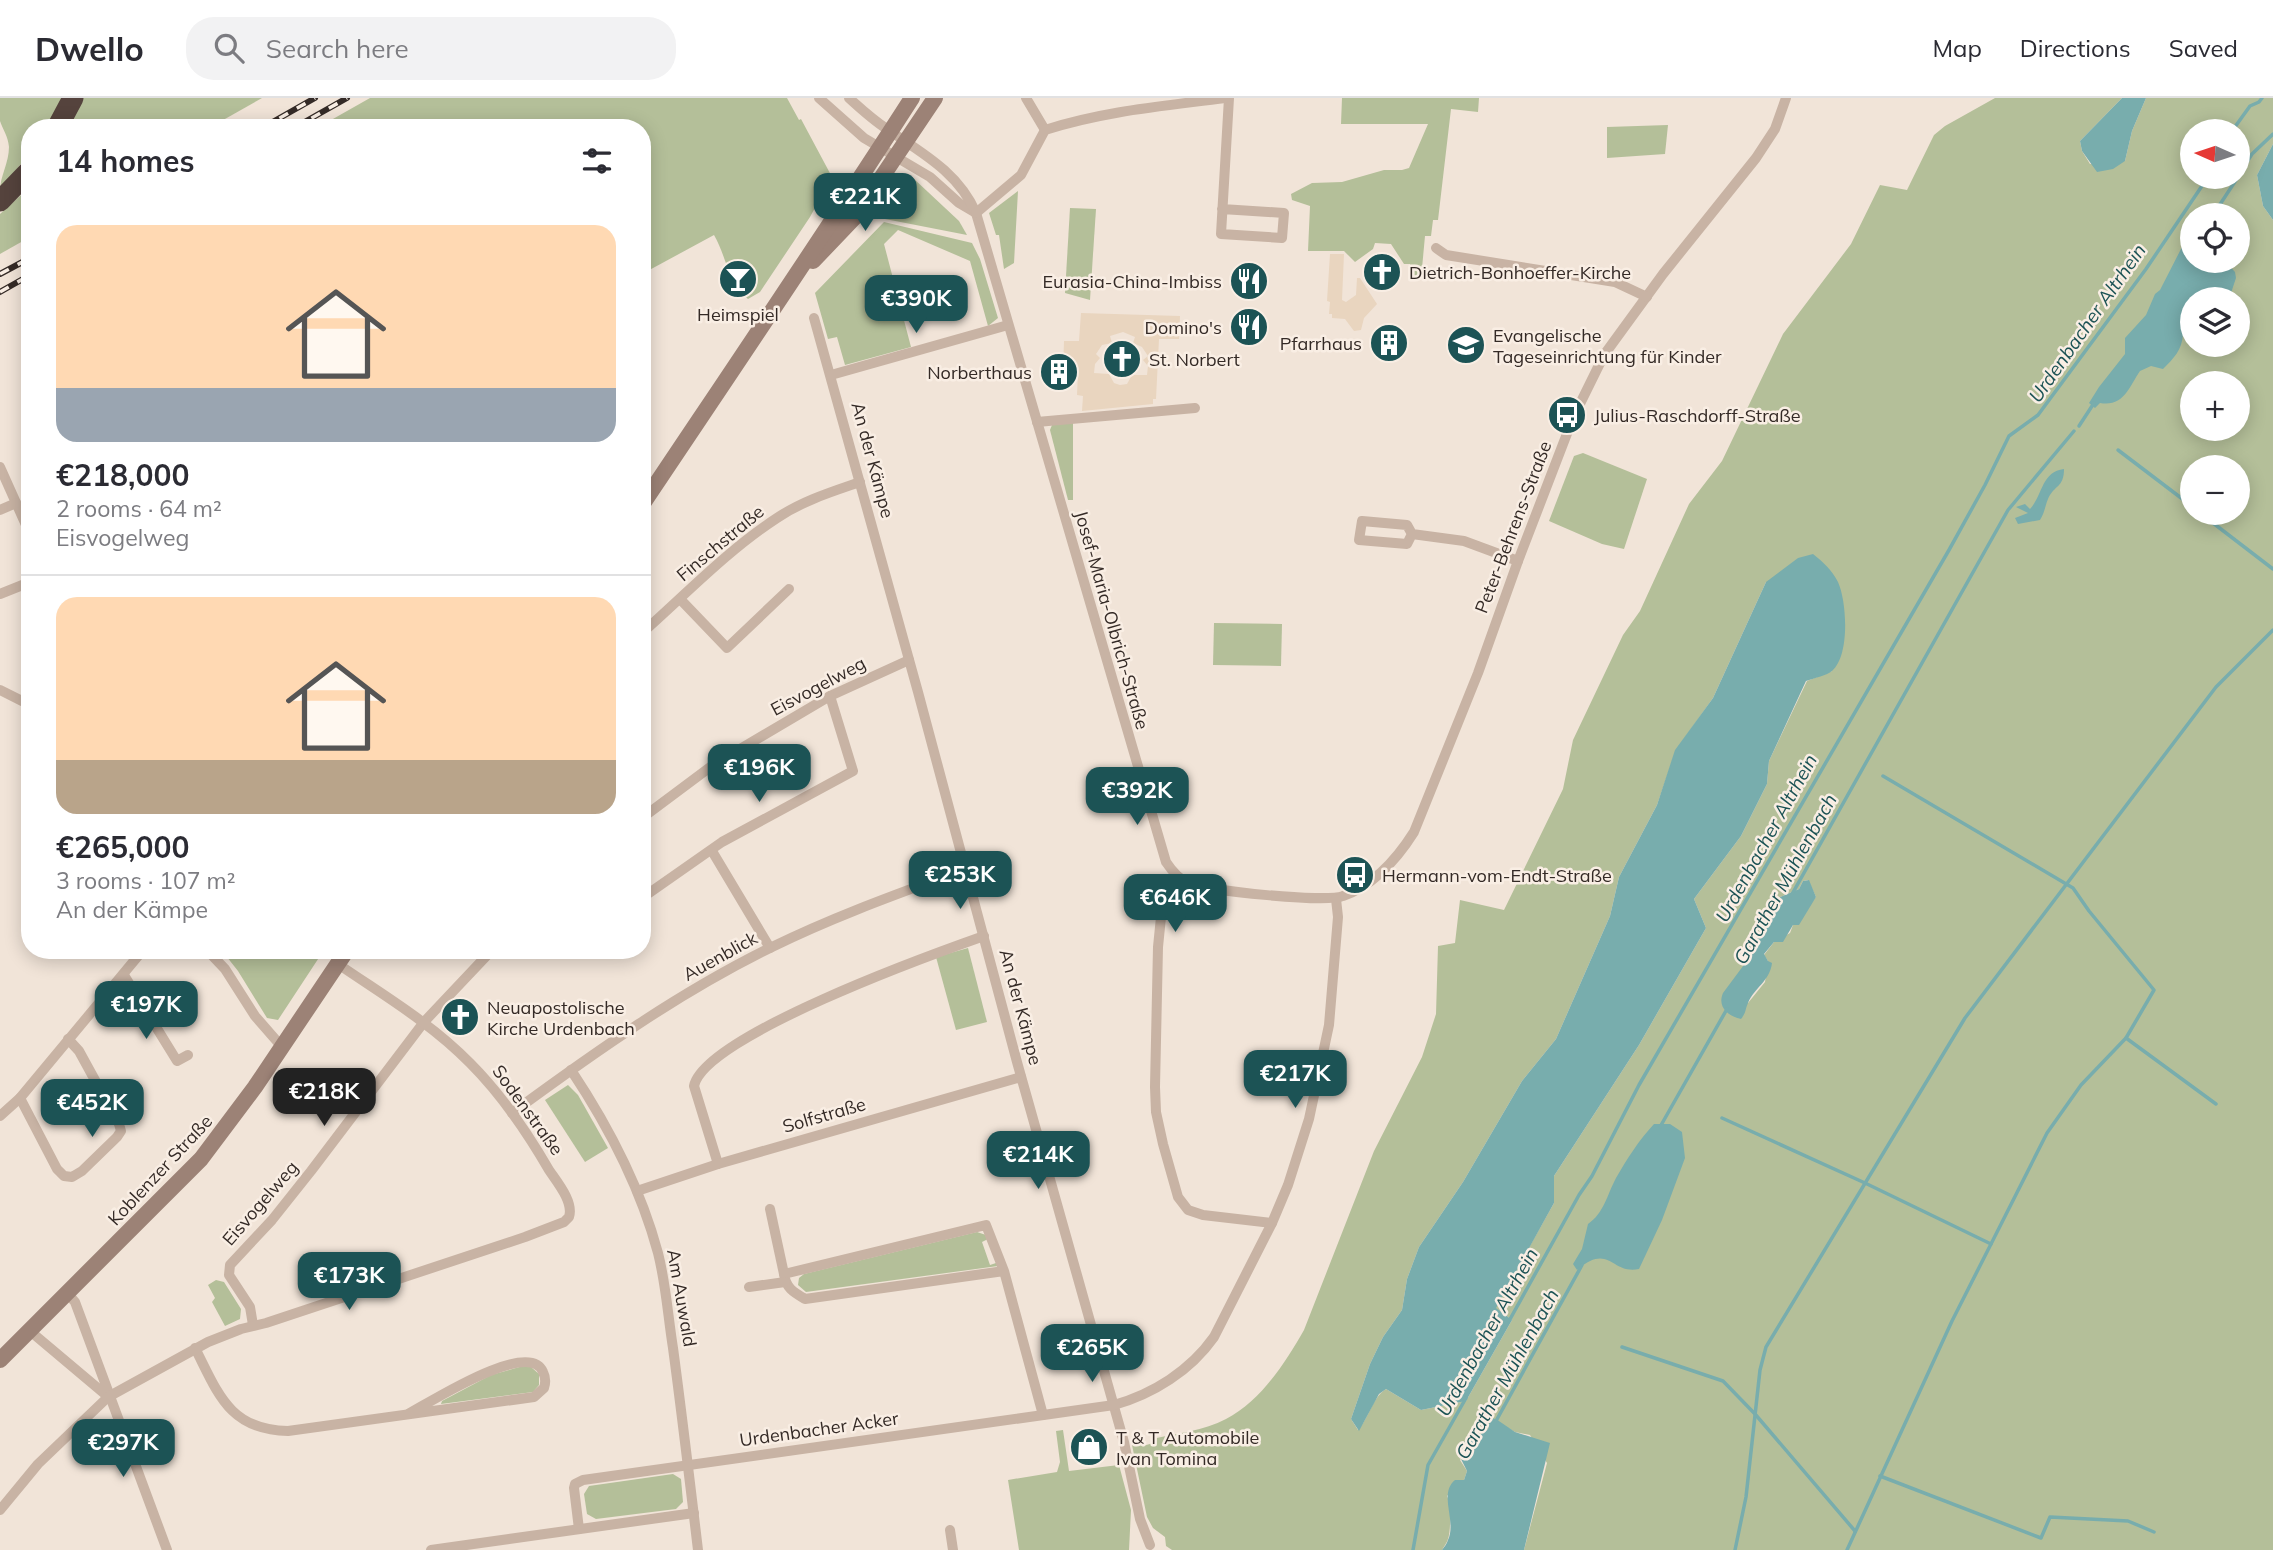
<!DOCTYPE html>
<meta charset="utf-8">
<style>
body{margin:0;font-family:Mulish,sans-serif;background:#f2f2f3;color:#2b2b33;height:100vh;display:flex;flex-direction:column;font-size:26px;white-space:nowrap}
*{box-sizing:border-box;margin:0}
p{font-size:23px;color:#7c7c81}
.icon{flex:none;width:38px;height:38px;fill:none;stroke:currentColor;stroke-width:2;stroke-linecap:round;stroke-linejoin:round}
.map{position:relative;flex:1;overflow:hidden}
.side{position:absolute;left:21px;top:21px;width:630px;height:840px;display:flex;flex-direction:column;background:#fff;border-radius:28px;box-shadow:0 4px 18px #0003}
.side>*{flex:none}
.needle{width:46px;rotate:273deg}
.controls{position:absolute;left:2180px;top:21px;display:grid;gap:14px}
.controls a{display:grid;place-items:center;width:70px;height:70px;border-radius:50%;background:#fff;box-shadow:0 4px 18px #0003;font-size:35px}
.price{position:absolute;translate:-50% -60px;padding:0 16px;border-radius:14px;background:#1c5355;color:#fff;font-size:23px;line-height:46px;filter:drop-shadow(0 2px 4px #0008)}
.price::after{content:'';position:absolute;left:50%;top:42px;width:21px;height:16px;margin-left:-10px;background:inherit;clip-path:polygon(0 0,100% 0,50% 100%)}
.price.current{background:#222;color:#fff}
ul{padding:0;list-style:none}
li{display:grid;align-content:center;gap:14px;height:371px;padding:0 35px}
li+li{border-top:2px solid #e1e1e2}
li span{display:grid;place-items:center;height:217px;border-radius:21px;color:#555}
li>.icon{margin-inline-start:auto}
span .icon{width:126px;height:126px;fill:#fffc;stroke-width:1}
li b{font-size:30px}
h2{display:flex;justify-content:space-between;align-items:center;height:84px;padding:0 35px;font-size:30px}
header{display:flex;align-items:center;gap:42px;box-sizing:border-box;height:98px;padding:0 35px;background:#fff;border-bottom:2px solid #e1e1e2}
header strong{font-size:33px}
nav{display:flex;gap:38px;margin-inline-start:auto;font-size:24px}
.search{width:490px;height:63px;background:#f2f2f3;display:flex;align-items:center;gap:18px;box-sizing:border-box;padding:0 24px;border-radius:28px;color:#7c7c81;font-size:26px}
.map>svg:first-child{display:block}
</style>
<header>
<strong>Dwello</strong>
<div class="search"><svg class="icon" aria-label="search" viewBox="0 0 24 24"><circle cx="10" cy="10" r="6"/><path d="M15 15l6 6"/></svg>Search here</div>
<nav><a>Map</a><a>Directions</a><a>Saved</a></nav>
</header>
<div class="map">
<svg width="2273" height="1452" viewBox="0 0 2273 1452">
<rect width="100%" height="100%" fill="#f1e4d8"/>
<g fill="#b4bf99" fill-rule="evenodd">
<path d="M0,0H62L46,30H30V54L0,93C0,78 9,65 9,49C8,38 3,32 0,23C0,16 0,7 0,0Z"/>
<polygon points="83,0 262,0 209,30 67,30"/>
<path d="M370,0H787L799,22L801,21L832,79L810,119L760,194L748,201C728,185 726,157 714,137L642,176V30H317Z"/>
<polygon points="1342,0 1479,0 1478,14 1451,11 1438,122 1433,122 1431,138 1425,138 1421,181 1410,179 1410,166 1404,166 1391,146 1375,145 1373,151 1355,164 1344,153 1308,153 1310,108 1292,102 1291,96 1312,85 1342,84 1384,72 1402,72 1409,70 1428,26 1341,26"/>
<path d="M1995,0H2122L2080,43L2082,53L2090,66L2125,63L2132,33L2146,0H2273V46L2257,77L2263,108L2273,122V1452H1524L1547,1365L1530,1337L1515,1334L1490,1320L1488,1331L1478,1338L1460,1362L1467,1373L1464,1382L1460,1383L1447,1398C1451,1406 1451,1433 1448,1441C1447,1445 1444,1448 1442,1452H1172L1166,1448L1165,1439L1153,1430L1147,1419L1132,1347L1142,1344L1143,1348L1153,1345L1152,1341C1177,1335 1204,1333 1226,1321C1261,1303 1285,1265 1304,1232L1374,1053L1422,959L1436,916L1438,848L1455,845L1460,802L1504,812L1563,691L1573,642L1623,537L1640,513L1689,406L1722,363L1783,236L1851,146L1880,87L1907,92L1934,37L1945,28ZM2193,33H2238V79H2193ZM2193,117H2238V163H2193ZM2193,201H2238V247H2193ZM2193,285H2238V331H2193ZM2193,369H2238V415H2193ZM1766,484L1832,573L1807,583L1769,663L1767,686L1741,738L1694,801L1706,830L1639,947L1554,1078V1105L1495,1210L1512,1222L1466,1303L1421,1312L1386,1291C1372,1300 1369,1320 1358,1332L1351,1321L1370,1266L1383,1239L1402,1212L1407,1181L1419,1149L1463,1084L1522,983L1556,941L1610,818L1619,779L1657,707L1676,652L1713,600ZM1808,782L1816,799L1793,827L1790,835L1774,844L1764,857L1768,863L1765,884L1748,905L1746,866L1752,856L1757,839L1778,800L1799,791L1803,783Z"/>
<polygon points="1668,27 1665,56 1607,60 1607,29"/>
<polygon points="913,80 959,123 967,137 885,121"/>
<polygon points="30,89 30,139 0,156 0,116"/>
<polygon points="1018,93 1014,165 1004,171 999,137 996,137 989,115"/>
<polygon points="1070,110 1096,111 1090,202 1065,195"/>
<polygon points="884,124 972,145 980,161 998,220 988,228 970,163 898,132 884,146 911,249 845,267 837,239 828,241 815,195"/>
<polygon points="1073,323 1073,402 1068,402 1050,332 1052,327"/>
<polygon points="1583,355 1647,381 1624,451 1602,446 1549,423 1574,358"/>
<polygon points="1214,525 1282,526 1281,568 1213,567"/>
<polygon points="968,850 987,924 956,932 936,859"/>
<polygon points="226,852 324,852 278,922 267,920 238,873 223,854"/>
<polygon points="568,987 578,997 608,1050 585,1064 545,1002"/>
<polygon points="977,1134 986,1137 988,1141 982,1144 990,1167 996,1165 998,1168 806,1194 798,1187 799,1180 804,1176"/>
<polygon points="216,1182 224,1184 241,1211 240,1221 225,1228 212,1204 215,1200 208,1187"/>
<polygon points="523,1268 531,1269 539,1276 539,1287 533,1294 441,1306 442,1303 491,1277"/>
<polygon points="1063,1332 1069,1373 1119,1367 1131,1412 1129,1452 1019,1452 1008,1382 1057,1374 1060,1364 1056,1333"/>
<polygon points="673,1376 681,1381 683,1404 676,1411 596,1421 587,1416 584,1396 589,1388"/>
</g>
<g fill="#e9d5bf" fill-rule="evenodd">
<polygon points="1330,156 1344,156 1342,202 1346,204 1356,197 1357,180 1360,180 1377,206 1364,220 1361,232 1354,233 1345,221 1332,220 1332,216 1329,216 1330,204 1327,203"/>
<path d="M1081,215L1180,218L1179,241H1159L1156,301H1153V306L1082,313L1083,298L1077,297L1078,274L1063,273L1064,243H1079ZM1123,234L1135,239L1133,245L1142,249L1148,258L1143,262L1148,268L1147,277H1132L1127,286L1120,287L1114,285L1109,276L1094,275L1095,266L1100,260L1096,256L1102,247L1112,245L1110,238Z"/>
</g>
<g fill="#78adad">
<polygon points="2122,0 2146,0 2132,33 2125,63 2113,71 2097,74 2082,53 2080,43"/>
<polygon points="2273,46 2273,122 2263,108 2257,77"/>
<path d="M2193,132V163H2215L2217,165L2225,163L2235,174L2236,180L2230,198L2226,201H2193V234L2183,236C2182,252 2174,260 2163,271L2151,268L2140,273C2129,289 2124,309 2100,305L2095,310L2089,305L2099,289L2125,256V240L2146,217L2155,196L2160,192L2181,151Z"/>
<path d="M2064,371C2064,390 2054,387 2048,401C2045,408 2045,414 2040,422L2018,426L2015,420L2028,415L2016,409L2025,406L2030,411C2043,397 2041,374 2064,371Z"/>
<path d="M1813,456C1823,464 1832,472 1838,484C1847,504 1850,558 1832,573C1826,578 1814,580 1806,583L1769,663L1767,686L1741,738L1694,801L1706,830L1639,947L1554,1078V1105L1496,1210L1512,1222L1466,1303L1421,1312L1386,1291L1379,1296L1359,1333L1351,1321L1370,1266L1383,1239L1402,1212L1407,1181L1419,1149L1463,1084L1522,983L1556,941L1610,818L1619,779L1657,707L1675,652L1713,600L1766,484L1798,460Z"/>
<path d="M1809,782L1816,799L1799,827H1793L1783,844H1774L1764,856L1768,863L1772,865C1770,883 1754,890 1748,905C1745,912 1746,915 1741,921C1728,918 1717,909 1723,895L1752,856L1757,839L1778,800L1799,791L1803,783Z"/>
<path d="M1654,1026H1670L1682,1034L1685,1060L1662,1122L1639,1171C1611,1177 1610,1144 1577,1172L1573,1166L1582,1151L1588,1126C1604,1115 1607,1097 1616,1080C1627,1061 1639,1042 1654,1026Z"/>
<path d="M1490,1320L1496,1321L1515,1334L1550,1345L1524,1452H1442C1444,1449 1447,1446 1448,1442C1457,1423 1438,1396 1455,1382H1464L1467,1373L1458,1355L1469,1336L1478,1338L1488,1331Z"/>
</g>
<g fill="none" stroke-linecap="round" stroke-linejoin="round">
<g stroke="#78adad" stroke-width="3.5">
<polyline points="2232,33 2250,8 2259,4 2262,0"/>
<polyline points="2238,78 2252,56 2273,36"/>
<polyline points="2213,117 2238,79"/>
<polyline points="2079,328 2094,305"/>
<polyline points="2118,352 2193,409"/>
<polyline points="2200,415 2273,471"/>
<polyline points="1883,678 2073,790 2089,813 2154,892 2126,940"/>
<polyline points="1791,798 2008,412 2074,333"/>
<polyline points="1722,1020 1865,1085 1991,1146 1952,1223 1847,1452"/>
<polyline points="1660,1029 1727,911"/>
<polyline points="1991,1146 2047,1035 2081,987 2126,940 2216,1006"/>
<polyline points="1509,1223 1579,1097 1592,1078 1639,987 1949,452 1985,387 2009,338 2038,317 2146,171 2208,79"/>
<polyline points="1622,1249 1723,1283 1755,1316 1855,1433"/>
<polyline points="1496,1323 1582,1167"/>
<polyline points="1880,1378 2041,1440 2050,1419 2128,1423 2154,1434"/>
<polyline points="1413,1452 1428,1367 1466,1300"/>
<polyline points="1735,1452 1746,1399 1760,1272 1766,1249 1965,920 2216,589 2273,532"/>
</g>
<g stroke="#c8b3a4" stroke-width="10">
<polyline points="819,0 864,40 930,79 959,105 976,115"/>
<path d="M849,0C861,11 873,22 887,31C922,55 958,74 976,115L1166,764C1172,773 1179,782 1189,785C1209,793 1326,805 1343,798C1374,787 1397,761 1414,734L1478,575L1518,463L1573,320L1604,257L1663,176L1756,60L1775,31L1786,0"/>
<polyline points="1026,0 1045,32"/>
<polyline points="1222,111 1284,115 1282,140 1221,136 1229,0"/>
<path d="M976,115L1021,77L1045,32C1104,13 1165,8 1225,0"/>
<polyline points="1436,150 1446,157 1615,184 1647,199"/>
<polyline points="814,220 918,594 1017,964 1124,1344 1140,1421 1150,1447"/>
<polyline points="831,277 1008,227"/>
<polyline points="1037,324 1195,310"/>
<polyline points="0,369 30,436"/>
<polyline points="0,412 16,405"/>
<polyline points="1412,436 1407,427 1362,423 1359,442 1407,446 1412,436 1464,443 1518,463"/>
<polyline points="0,496 30,484"/>
<polyline points="680,501 727,550 789,491"/>
<path d="M642,535C686,496 728,452 777,420C802,403 831,394 860,384"/>
<polyline points="0,592 30,607"/>
<polyline points="642,720 713,667 830,598 909,562"/>
<polyline points="712,753 770,850"/>
<polyline points="1178,779 1162,809 1158,849 1155,989 1156,1014 1163,1046 1178,1099 1188,1112 1203,1117 1272,1125"/>
<polyline points="642,800 722,744 853,673 830,598"/>
<polyline points="207,852 225,871 255,918 282,949"/>
<polyline points="124,877 177,963 188,957"/>
<path d="M571,972C609,1029 640,1088 658,1155C666,1186 668,1219 673,1250C682,1317 690,1385 698,1452"/>
<polyline points="20,1000 57,1071 64,1078 72,1079 82,1073 117,1039 121,1033 119,1026 79,953 68,941"/>
<path d="M512,1015C595,954 680,894 772,849C835,818 900,795 965,771"/>
<polyline points="0,1018 20,1000 143,852"/>
<path d="M718,1066L694,988C704,938 933,856 984,838"/>
<polyline points="637,1093 718,1066 1021,979"/>
<polyline points="770,1111 784,1176"/>
<path d="M1004,1173L986,1127L784,1176C786,1190 793,1194 805,1201L1004,1173L1043,1317"/>
<polyline points="749,1189 785,1184"/>
<polyline points="68,1196 75,1204 167,1452"/>
<polyline points="253,1227 250,1209 229,1177 230,1167 272,1122 311,1073 424,924 492,852"/>
<polyline points="30,1233 106,1297"/>
<path d="M195,1250C218,1295 229,1332 288,1333L534,1299L544,1290C546,1284 546,1280 543,1274C529,1240 429,1305 408,1316"/>
<path d="M0,1412L38,1366L108,1299L208,1244L241,1231L266,1225L525,1139L564,1124L569,1119C574,1104 557,1084 549,1072C527,1034 501,996 470,965C431,925 383,897 338,866"/>
<path d="M579,1431L574,1390L575,1386L583,1382L1114,1307C1153,1296 1190,1273 1214,1239L1272,1125L1288,1087L1309,1021L1329,927L1338,819L1336,801"/>
<polyline points="950,1432 953,1452"/>
<polyline points="431,1452 694,1415"/>
</g>
<g stroke="#9c8276" stroke-width="16">
<polyline points="813,163 855,119 935,0"/>
<path d="M642,407C733,271 824,137 912,0"/>
<polyline points="0,1262 201,1061 255,989 347,852"/>
</g>
<g stroke="#55433d" stroke-width="21">
<polyline points="57,30 73,0"/>
<polyline points="0,103 30,72"/>
</g>
<defs>
<g id="rail">
<polyline points="262,30 315,0"/>
<polyline points="294,30 347,0"/>
<polyline points="0,176 30,160"/>
<polyline points="0,194 30,177"/>
</g>
</defs>
<use href="#rail" stroke="#342a26" stroke-width="6"/>
<use href="#rail" stroke="#f9eee4" stroke-width="3.5" stroke-dasharray="10" stroke-linecap="butt"/>
</g>
<defs>
<symbol id="church-disc" viewBox="-11 -11 22 22"><circle r="9.5" fill="#1c5355" stroke="#f9eee4"/><path d="M-1.2-6h2.4v3.5h3.3v2.4h-3.3V6h-2.4V-.1h-3.3v-2.4h3.3Z" fill="#fff"/></symbol>
<symbol id="bar-disc" viewBox="-11 -11 22 22"><circle r="9.5" fill="#1c5355" stroke="#f9eee4"/><path d="M-6-5H6L.8 .8V4.5H3.5V6h-7V4.5H-.8V.8Z" fill="#fff"/></symbol>
<symbol id="restaurant-disc" viewBox="-11 -11 22 22"><circle r="9.5" fill="#1c5355" stroke="#f9eee4"/><path d="M-5-6h1v4h1v-4h1v4h1v-4h1v5L-1.5 .5V6h-2V.5L-5-1ZM5-6V6H3V1.5H1.5Q1.5-4 5-6Z" fill="#fff"/></symbol>
<symbol id="building-disc" viewBox="-11 -11 22 22"><circle r="9.5" fill="#1c5355" stroke="#f9eee4"/><path d="M-4-6H4V6H1V3H-1V6H-4ZM-2.5-4.3h1.7v1.8h-1.7ZM.8-4.3h1.7v1.8H.8ZM-2.5-1h1.7V.8h-1.7ZM.8-1h1.7V.8H.8Z" fill="#fff"/></symbol>
<symbol id="school-disc" viewBox="-11 -11 22 22"><circle r="9.5" fill="#1c5355" stroke="#f9eee4"/><path d="M0-5L7-2L0 1L-7-2ZM-4 1L0 2.5L4 1V4Q0 6-4 4Z" fill="#fff"/></symbol>
<symbol id="bus-disc" viewBox="-11 -11 22 22"><circle r="9.5" fill="#1c5355" stroke="#f9eee4"/><path d="M-5-6H5V4H4V6H2V4H-2V6H-4V4H-5ZM-3.5-4V0h7V-4ZM-3.5 1.2v1.5H-2V1.2ZM2 1.2v1.5H3.5V1.2Z" fill="#fff"/></symbol>
<symbol id="shop-disc" viewBox="-11 -11 22 22"><circle r="9.5" fill="#1c5355" stroke="#f9eee4"/><path d="M-5-2.5h2.3a2.7 3.5 0 0 1 5.4 0H5L5.5 6h-11ZM-1.5-2.5h3a1.5 2.3 0 0 0-3 0Z" fill="#fff"/></symbol>
</defs>
<g fill-rule="evenodd">
<use href="#church-disc" x="1360" y="152" width="44" height="44"/>
<use href="#bar-disc" x="716" y="159" width="44" height="44"/>
<use href="#restaurant-disc" x="1227" y="161" width="44" height="44"/>
<use href="#restaurant-disc" x="1227" y="207" width="44" height="44"/>
<use href="#building-disc" x="1367" y="223" width="44" height="44"/>
<use href="#school-disc" x="1444" y="225" width="44" height="44"/>
<use href="#church-disc" x="1100" y="239" width="44" height="44"/>
<use href="#building-disc" x="1037" y="252" width="44" height="44"/>
<use href="#bus-disc" x="1545" y="295" width="44" height="44"/>
<use href="#bus-disc" x="1333" y="755" width="44" height="44"/>
<use href="#church-disc" x="438" y="897" width="44" height="44"/>
<use href="#shop-disc" x="1067" y="1327" width="44" height="44"/>
</g>
<g text-anchor="middle" dominant-baseline="central" stroke-width="5" stroke-linejoin="round" paint-order="stroke">
<g font-size="18" fill="#342a26" stroke="#f9eee4" text-anchor="start">
<text x="1409" y="174">Dietrich-Bonhoeffer-Kirche</text>
<text x="1222" y="183" text-anchor="end">Eurasia-China-Imbiss</text>
<text x="738" y="216" text-anchor="middle">Heimspiel</text>
<text x="1222" y="229" text-anchor="end">Domino's</text>
<text x="1493" y="237">Evangelische<tspan x="1493" dy="21">Tageseinrichtung für Kinder</tspan></text>
<text x="1362" y="245" text-anchor="end">Pfarrhaus</text>
<text x="1149" y="261">St. Norbert</text>
<text x="1032" y="274" text-anchor="end">Norberthaus</text>
<text x="1594" y="317">Julius-Raschdorff-Straße</text>
<text x="1382" y="777">Hermann-vom-Endt-Straße</text>
<text x="487" y="909">Neuapostolische<tspan x="487" dy="21">Kirche Urdenbach</tspan></text>
<text x="1116" y="1339">T &amp; T Automobile<tspan x="1116" dy="21">Ivan Tomina</tspan></text>
</g>
<g font-size="18" fill="#342a26" stroke="#f9eee4">
<text transform="translate(873 362) rotate(75)">An der Kämpe</text>
<text transform="translate(1513 429) rotate(-69)">Peter-Behrens-Straße</text>
<text transform="translate(720 445) rotate(-40)">Finschstraße</text>
<text transform="translate(1112 522) rotate(74)">Josef-Maria-Olbrich-Straße</text>
<text transform="translate(818 588) rotate(-28)">Eisvogelweg</text>
<text transform="translate(720 858) rotate(-29)">Auenblick</text>
<text transform="translate(1021 909) rotate(75)">An der Kämpe</text>
<text transform="translate(528 1012) rotate(54)">Sodenstraße</text>
<text transform="translate(824 1017) rotate(-16)">Solfstraße</text>
<text transform="translate(160 1072) rotate(-47)">Koblenzer Straße</text>
<text transform="translate(260 1105) rotate(-49)">Eisvogelweg</text>
<text transform="translate(682 1200) rotate(80)">Am Auwald</text>
<text transform="translate(819 1331) rotate(-8)">Urdenbacher Acker</text>
</g>
<g font-size="19" font-style="italic" fill="#1c5355" stroke="#f9eee4">
<text transform="translate(2087 225) rotate(-55)">Urdenbacher Altrhein</text>
<text transform="translate(1766 740) rotate(-61)">Urdenbacher Altrhein</text>
<text transform="translate(1785 781) rotate(-61)">Garather Mühlenbach</text>
<text transform="translate(1487 1234) rotate(-61)">Urdenbacher Altrhein</text>
<text transform="translate(1507 1276) rotate(-61)">Garather Mühlenbach</text>
</g>
</g>
</svg>
<div class="controls">
<a><svg class="needle" viewBox="-14 -14 28 28"><path d="M0-13l5 13h-10z" fill="#e53935"/><path d="M0 13l5-13h-10z" fill="#7c7c81"/></svg></a>
<a><svg class="icon" aria-label="locate" viewBox="0 0 24 24"><circle cx="12" cy="12" r="6"/><path d="M12 2v4M12 18v4M2 12h4M18 12h4"/></svg></a>
<a><svg class="icon" aria-label="layers" viewBox="0 0 24 24"><path d="M12 4l9 5-9 5-9-5zM3 14l9 5 9-5"/></svg></a>
<a>+</a>
<a>−</a>
</div>
<b class="price" style="left:865px;top:135px">€221K</b>
<b class="price" style="left:916px;top:237px">€390K</b>
<b class="price" style="left:759px;top:706px">€196K</b>
<b class="price" style="left:1137px;top:729px">€392K</b>
<b class="price" style="left:960px;top:813px">€253K</b>
<b class="price" style="left:1175px;top:836px">€646K</b>
<b class="price" style="left:146px;top:943px">€197K</b>
<b class="price" style="left:1295px;top:1012px">€217K</b>
<b class="price current" style="left:324px;top:1030px">€218K</b>
<b class="price" style="left:92px;top:1041px">€452K</b>
<b class="price" style="left:1038px;top:1093px">€214K</b>
<b class="price" style="left:349px;top:1214px">€173K</b>
<b class="price" style="left:1092px;top:1286px">€265K</b>
<b class="price" style="left:123px;top:1381px">€297K</b>
<section class="side">
<h2>14 homes<svg class="icon" aria-label="filters" viewBox="0 0 24 24"><path d="M4 7h16M4 17h16"/><circle cx="9" cy="7" r="2"/><circle cx="15" cy="17" r="2"/></svg></h2>
<ul>
<li><span style="background:linear-gradient(#ffd9b3 75%,#9aa5b1 0)"><svg class="icon" aria-label="home" viewBox="0 0 24 24"><path d="M3 11l9-7 9 7M6 9v11h12V9"/></svg></span><div><b>€218,000</b><p>2 rooms · 64 m²</p><p>Eisvogelweg</p></div></li>
<li><span style="background:linear-gradient(#ffd9b3 75%,#b9a48a 0)"><svg class="icon" aria-label="home" viewBox="0 0 24 24"><path d="M3 11l9-7 9 7M6 9v11h12V9"/></svg></span><div><b>€265,000</b><p>3 rooms · 107 m²</p><p>An der Kämpe</p></div></li>
</ul>
</section>
</div>
